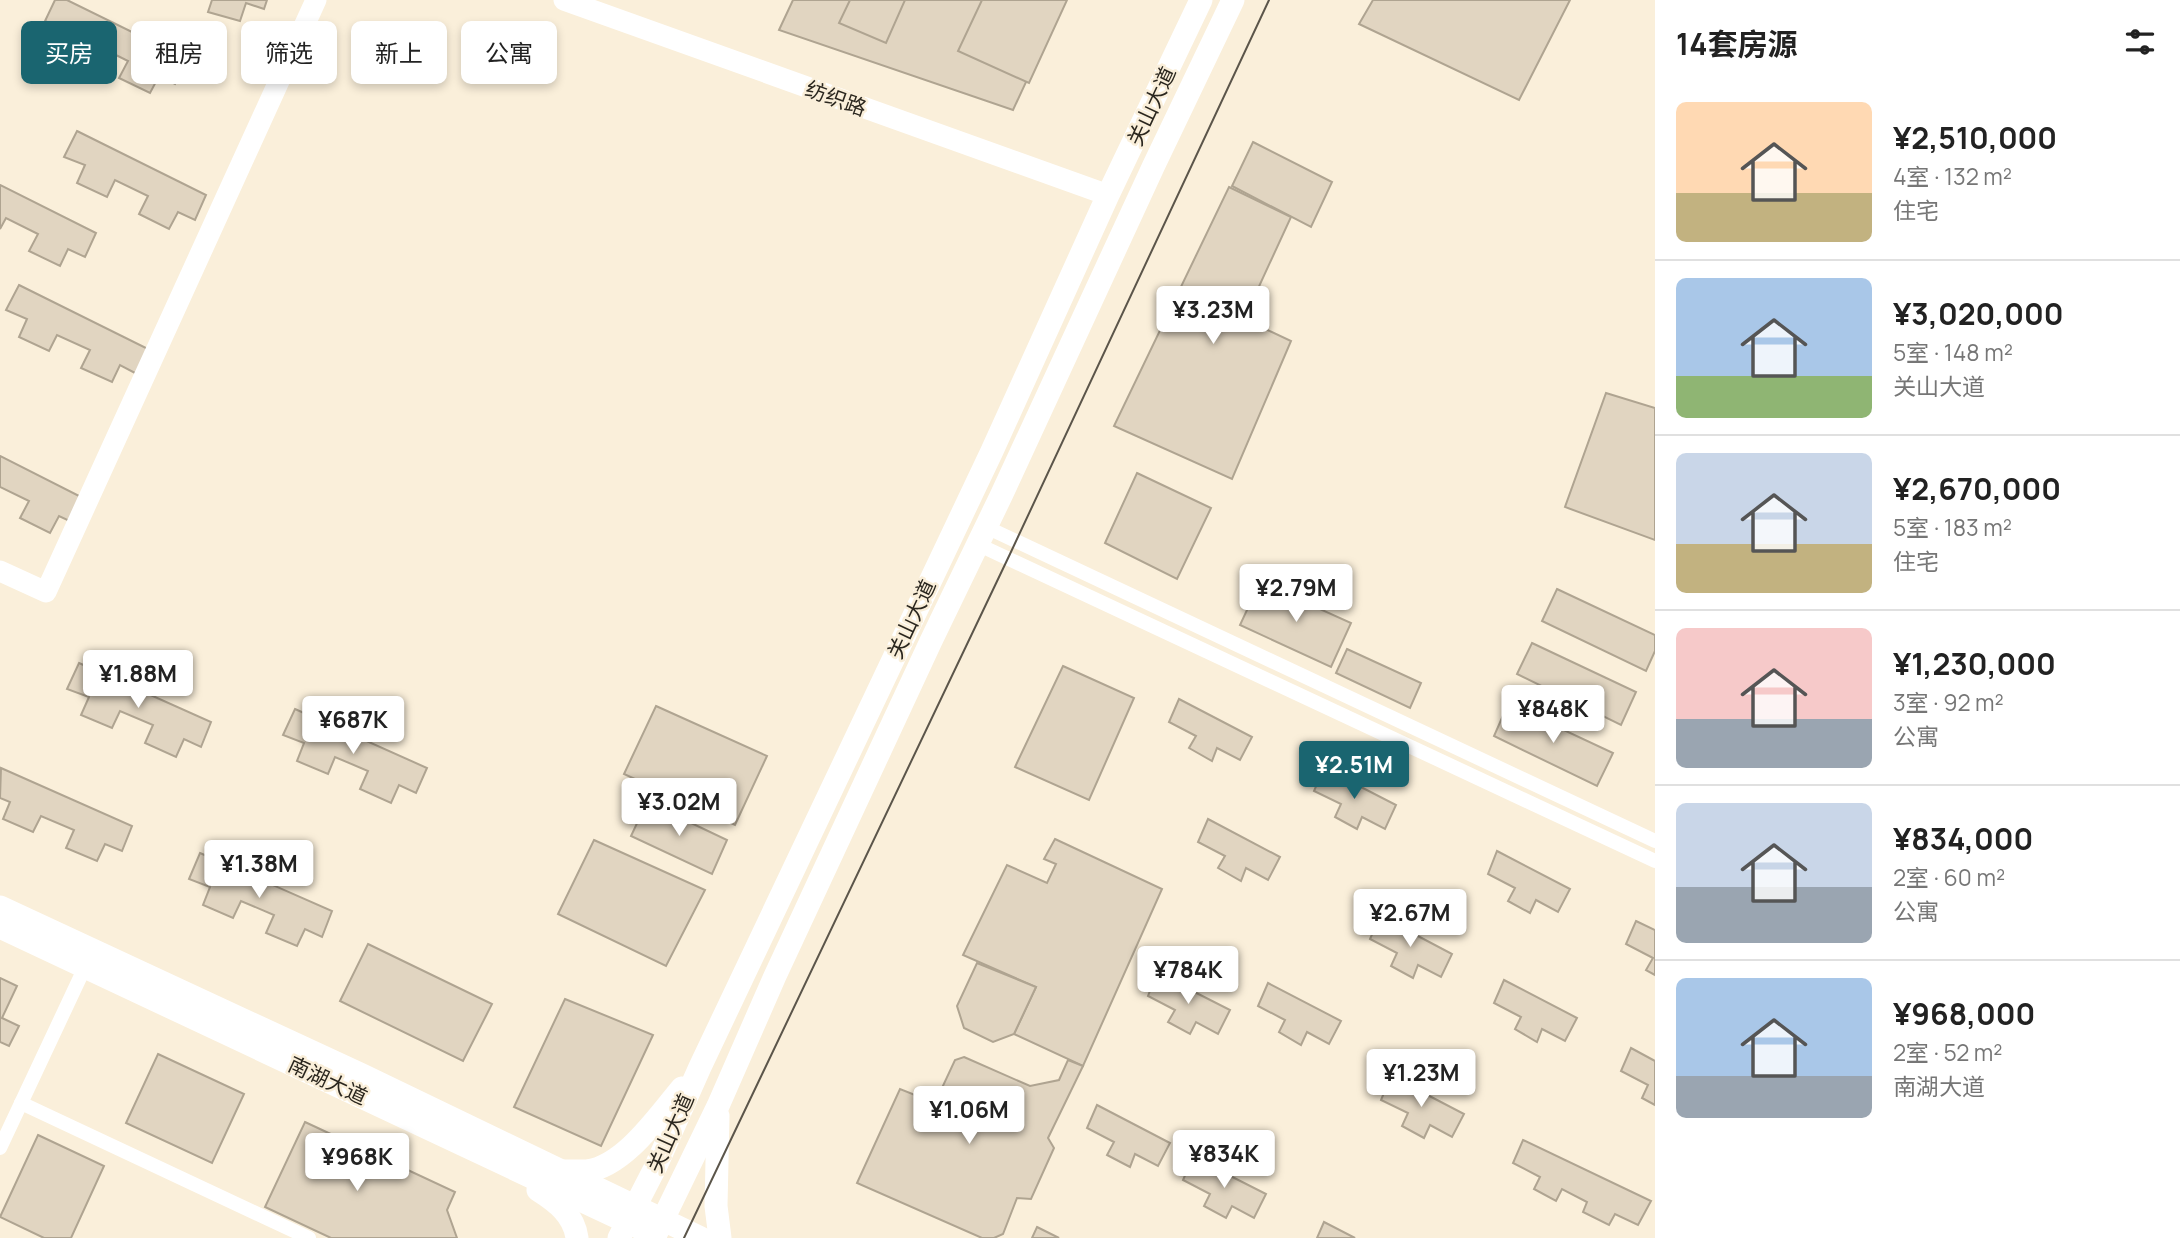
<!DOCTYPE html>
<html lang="zh">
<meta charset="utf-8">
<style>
body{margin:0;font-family:Manrope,"Noto Sans SC",sans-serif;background:#f2f2f2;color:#222;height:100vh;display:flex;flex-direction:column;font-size:26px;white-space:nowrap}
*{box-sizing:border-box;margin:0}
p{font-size:23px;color:#767676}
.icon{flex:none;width:38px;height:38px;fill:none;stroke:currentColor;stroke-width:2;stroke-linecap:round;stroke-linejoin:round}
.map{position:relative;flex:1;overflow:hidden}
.side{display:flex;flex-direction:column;background:#fff;width:525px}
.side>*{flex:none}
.hud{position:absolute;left:21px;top:21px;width:665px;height:63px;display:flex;gap:14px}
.price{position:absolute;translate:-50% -60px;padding:0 16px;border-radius:7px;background:#fff;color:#222;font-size:23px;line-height:46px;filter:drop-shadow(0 2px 4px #0008)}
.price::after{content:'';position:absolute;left:50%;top:42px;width:21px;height:16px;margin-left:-10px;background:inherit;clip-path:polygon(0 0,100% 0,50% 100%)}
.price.current{background:#1a6570;color:#fff}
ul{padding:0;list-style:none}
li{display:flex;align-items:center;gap:21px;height:175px;padding:0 21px}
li+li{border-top:2px solid #e0e0e0}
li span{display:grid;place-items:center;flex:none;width:196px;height:140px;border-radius:10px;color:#555}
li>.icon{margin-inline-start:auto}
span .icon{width:84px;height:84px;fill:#fffc;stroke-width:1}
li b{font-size:30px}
h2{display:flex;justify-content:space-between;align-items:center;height:84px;padding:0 21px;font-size:30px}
.chip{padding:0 24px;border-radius:10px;background:#fff;box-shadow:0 4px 10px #0003;font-size:24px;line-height:63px}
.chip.current{background:#1a6570;color:#fff}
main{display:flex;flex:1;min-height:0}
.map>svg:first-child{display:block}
</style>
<main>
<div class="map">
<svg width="1655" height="1238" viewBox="0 0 1655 1238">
<rect width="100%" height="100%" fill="#faefda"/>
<g fill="#e1d5c1" stroke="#afa491" stroke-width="2">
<polygon points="55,0 67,0 187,59 175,84 159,76 150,93 119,78 128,61 96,45 87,61 57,47 65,30 45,21"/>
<polygon points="212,0 267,0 264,9 246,3 240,21 208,12"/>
<polygon points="793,0 1064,0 1013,110 779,30"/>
<polygon points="850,0 905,0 886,43 839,23"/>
<polygon points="982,0 1067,0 1029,83 958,51"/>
<polygon points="1373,0 1570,0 1519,100 1359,24"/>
<polygon points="77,131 206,195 195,220 178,212 169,229 139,214 148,196 115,180 107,197 77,183 85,165 64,157"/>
<polygon points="1253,142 1332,182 1311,227 1232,186"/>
<polygon points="0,185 96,233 85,257 68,249 60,266 29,251 38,234 6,218 0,229"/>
<polygon points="1229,187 1291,217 1244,319 1291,341 1232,479 1114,426"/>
<polygon points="19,285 148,349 137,374 120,365 112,382 81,368 90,350 57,335 49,351 19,337 27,319 6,310"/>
<polygon points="1606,393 1655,408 1655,540 1565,507"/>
<polygon points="0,456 87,500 76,524 59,516 50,533 20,518 29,501 0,487"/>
<polygon points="1137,473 1211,508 1177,579 1105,543"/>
<polygon points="1260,582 1351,623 1331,667 1240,625"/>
<polygon points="1557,589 1655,635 1655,651 1646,671 1542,621"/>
<polygon points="1532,643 1636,692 1621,725 1517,674"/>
<polygon points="1347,649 1421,683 1410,708 1336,673"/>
<polygon points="79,663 211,722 201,747 184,739 176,757 145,743 153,725 120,711 112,728 81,715 89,697 67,689"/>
<polygon points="1063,666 1134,698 1089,800 1015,767"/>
<polygon points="1179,699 1252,737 1240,760 1217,748 1212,761 1189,748 1196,736 1169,722"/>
<polygon points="1508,704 1613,753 1597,786 1494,736"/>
<polygon points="656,706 767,756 735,825 624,774"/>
<polygon points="295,709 427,768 416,793 399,785 391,803 360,789 368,771 335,757 328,774 297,761 304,743 283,735"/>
<polygon points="1,768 132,826 122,851 105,844 97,861 66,848 74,830 41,816 33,832 3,819 10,802 0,798"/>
<polygon points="1324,768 1396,805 1385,829 1362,817 1357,829 1335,817 1341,804 1314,791"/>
<polygon points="647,802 727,840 712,874 631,836"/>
<polygon points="1208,819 1280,857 1268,880 1246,868 1241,881 1218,868 1225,856 1198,842"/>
<polygon points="1055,839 1162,889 1083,1066 1014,1034 1036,987 963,955 1007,865 1047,883 1056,864 1044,859"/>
<polygon points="594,840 705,890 666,966 558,914"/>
<polygon points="1497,851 1570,889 1558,912 1536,900 1530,913 1508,901 1515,888 1488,874"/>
<polygon points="200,853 332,911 322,937 305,929 297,946 266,933 274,915 241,901 233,918 203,905 210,887 189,879"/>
<polygon points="1380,916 1452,954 1441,977 1418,965 1413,978 1391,966 1397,953 1370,939"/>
<polygon points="1636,921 1655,930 1655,975 1646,970 1653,958 1626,944"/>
<polygon points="368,944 492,1004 463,1061 340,1001"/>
<polygon points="977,963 1036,987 1014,1034 993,1042 964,1028 957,1006"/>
<polygon points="1157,973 1230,1010 1218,1034 1196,1022 1190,1034 1168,1022 1175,1010 1148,996"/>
<polygon points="0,978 17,986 2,1018 19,1026 9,1046 0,1042"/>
<polygon points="1504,980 1577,1018 1565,1041 1542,1029 1537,1042 1515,1029 1521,1017 1494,1003"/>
<polygon points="1268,983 1341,1021 1329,1044 1307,1032 1301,1045 1279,1032 1285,1020 1258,1006"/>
<polygon points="565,999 653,1035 601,1146 514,1107"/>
<polygon points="1631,1048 1655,1061 1655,1105 1642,1098 1648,1085 1621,1071"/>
<polygon points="158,1054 244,1094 212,1163 126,1123"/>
<polygon points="964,1057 1030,1086 1059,1080 1068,1060 1083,1066 1048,1138 1054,1148 1031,1199 1017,1198 1003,1234 994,1238 982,1238 857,1183 900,1089 935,1103 955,1060"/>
<polygon points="1391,1076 1464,1114 1452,1137 1430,1125 1424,1138 1402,1126 1408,1113 1381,1100"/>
<polygon points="1097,1105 1170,1143 1158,1166 1135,1154 1130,1167 1107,1155 1114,1142 1087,1128"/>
<polygon points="305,1122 455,1192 447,1210 457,1238 331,1238 265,1207"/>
<polygon points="38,1135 104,1166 71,1238 44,1238 0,1217"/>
<polygon points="1523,1140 1651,1201 1638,1225 1615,1214 1609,1225 1583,1212 1587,1202 1562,1189 1556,1201 1534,1189 1540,1177 1513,1163"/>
<polygon points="1193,1157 1266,1194 1254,1218 1232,1206 1226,1218 1204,1206 1210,1194 1183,1180"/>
<polygon points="1324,1222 1355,1238 1317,1238"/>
<polygon points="1037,1227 1059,1238 1032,1238"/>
</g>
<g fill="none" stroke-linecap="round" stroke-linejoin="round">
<g stroke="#fff" stroke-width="14">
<polyline points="986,527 1655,841"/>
<polyline points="977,544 1655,861"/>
<polyline points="21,1103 309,1238"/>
<polyline points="0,1148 85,967"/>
</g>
<g stroke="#fff" stroke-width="21">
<polyline points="564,0 1108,195"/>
<polyline points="0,571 46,592 316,0"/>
</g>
<g stroke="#fff" stroke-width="23">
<polyline points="0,907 362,1075 701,1238"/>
<polyline points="0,927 640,1228"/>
<polyline points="718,1116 716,1206 720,1238"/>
<path d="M564,1171C572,1171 580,1171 587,1171C625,1166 659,1115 682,1088"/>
<path d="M538,1190C557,1202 574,1215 577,1238"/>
<polyline points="619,1238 656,1166 700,1067 992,451 1108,195 1201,0"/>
<polyline points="654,1238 718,1106 775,976 931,641 1001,496 1154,165 1233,0"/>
</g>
<polyline stroke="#5b554a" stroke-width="2" points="684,1238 1010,554 1269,0"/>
</g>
<g text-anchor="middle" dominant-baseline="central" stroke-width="5" stroke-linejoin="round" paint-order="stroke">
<g font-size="21" fill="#2b271f" stroke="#faefda">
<text transform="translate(836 98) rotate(20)">纺织路</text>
<text transform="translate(1151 106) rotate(-65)">关山大道</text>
<text transform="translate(911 619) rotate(-65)">关山大道</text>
<text transform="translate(328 1080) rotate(25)">南湖大道</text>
<text transform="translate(670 1133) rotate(-66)">关山大道</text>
</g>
</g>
</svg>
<b class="price" style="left:1213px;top:346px">¥3.23M</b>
<b class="price" style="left:1296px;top:624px">¥2.79M</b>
<b class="price" style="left:138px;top:710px">¥1.88M</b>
<b class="price" style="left:1553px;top:745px">¥848K</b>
<b class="price" style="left:353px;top:756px">¥687K</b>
<b class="price current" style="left:1354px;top:801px">¥2.51M</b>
<b class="price" style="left:679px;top:838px">¥3.02M</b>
<b class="price" style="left:259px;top:900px">¥1.38M</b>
<b class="price" style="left:1410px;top:949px">¥2.67M</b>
<b class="price" style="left:1188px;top:1006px">¥784K</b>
<b class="price" style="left:1421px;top:1109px">¥1.23M</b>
<b class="price" style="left:969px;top:1146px">¥1.06M</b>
<b class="price" style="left:1224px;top:1190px">¥834K</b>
<b class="price" style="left:357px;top:1193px">¥968K</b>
<div class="hud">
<a class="chip current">买房</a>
<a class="chip">租房</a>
<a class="chip">筛选</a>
<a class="chip">新上</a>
<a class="chip">公寓</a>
</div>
</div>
<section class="side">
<h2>14套房源<svg class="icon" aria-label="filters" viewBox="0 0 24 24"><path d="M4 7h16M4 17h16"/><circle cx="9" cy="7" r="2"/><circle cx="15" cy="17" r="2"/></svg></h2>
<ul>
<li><span style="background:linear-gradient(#ffd9b3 65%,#c2b280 0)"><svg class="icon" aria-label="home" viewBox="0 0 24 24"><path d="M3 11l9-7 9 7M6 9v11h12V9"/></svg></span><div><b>¥2,510,000</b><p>4室 · 132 m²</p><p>住宅</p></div></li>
<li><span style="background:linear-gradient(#a9c7e8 70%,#8fb573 0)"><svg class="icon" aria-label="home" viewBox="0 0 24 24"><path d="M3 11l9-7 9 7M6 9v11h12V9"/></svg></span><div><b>¥3,020,000</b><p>5室 · 148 m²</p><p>关山大道</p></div></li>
<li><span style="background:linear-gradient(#c9d6e8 65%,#c2b280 0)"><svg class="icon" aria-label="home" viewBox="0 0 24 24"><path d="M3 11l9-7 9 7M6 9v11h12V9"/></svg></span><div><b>¥2,670,000</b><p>5室 · 183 m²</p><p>住宅</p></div></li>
<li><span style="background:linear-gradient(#f6c9c9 65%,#9aa5b1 0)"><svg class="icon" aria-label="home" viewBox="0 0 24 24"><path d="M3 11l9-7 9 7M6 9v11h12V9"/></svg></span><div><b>¥1,230,000</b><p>3室 · 92 m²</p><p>公寓</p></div></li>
<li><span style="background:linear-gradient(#c9d6e8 60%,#9aa5b1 0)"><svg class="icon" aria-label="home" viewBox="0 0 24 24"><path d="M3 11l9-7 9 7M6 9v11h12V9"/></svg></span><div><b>¥834,000</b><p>2室 · 60 m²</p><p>公寓</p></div></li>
<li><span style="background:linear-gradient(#a9c7e8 70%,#9aa5b1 0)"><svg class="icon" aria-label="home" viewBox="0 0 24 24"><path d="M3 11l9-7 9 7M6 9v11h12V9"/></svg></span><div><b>¥968,000</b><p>2室 · 52 m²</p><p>南湖大道</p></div></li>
</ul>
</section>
</main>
